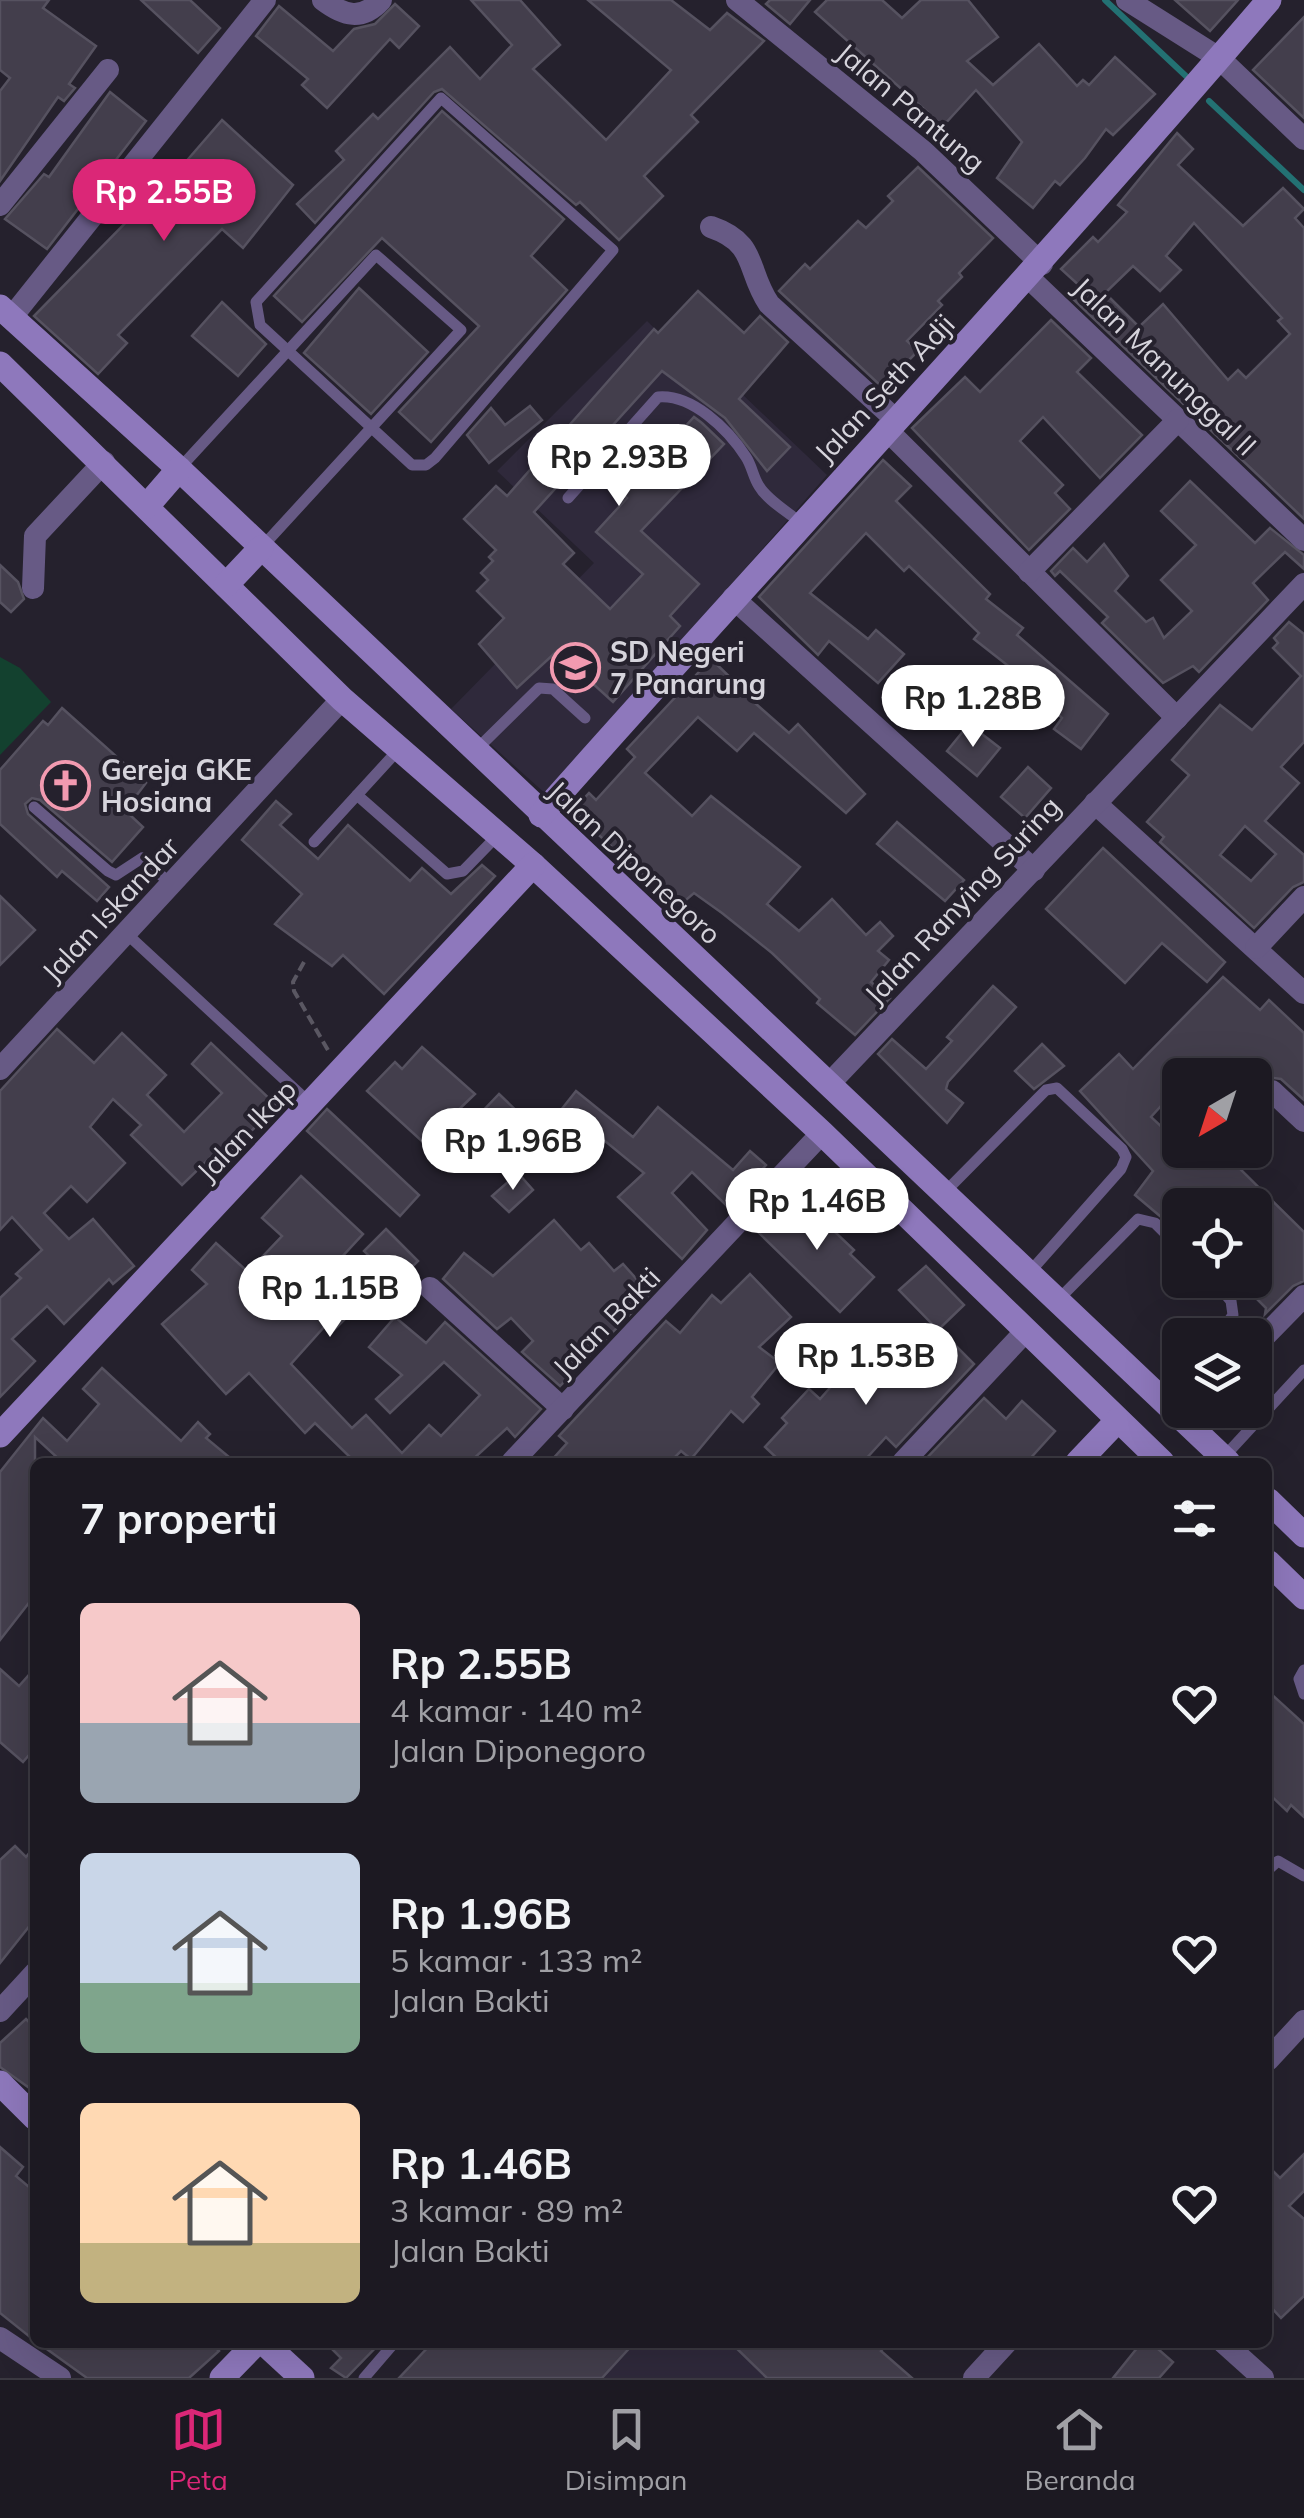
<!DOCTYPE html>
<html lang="id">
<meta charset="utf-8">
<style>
body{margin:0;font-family:Mulish,sans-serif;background:#29262f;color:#f1f3f6;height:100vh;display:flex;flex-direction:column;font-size:38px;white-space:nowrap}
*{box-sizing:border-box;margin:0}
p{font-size:32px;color:#a0a0a5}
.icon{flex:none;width:55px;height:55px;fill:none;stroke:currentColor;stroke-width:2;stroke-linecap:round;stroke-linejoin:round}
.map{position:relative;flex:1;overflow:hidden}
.drawer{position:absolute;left:30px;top:1458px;width:1242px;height:890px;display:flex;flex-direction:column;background:#1c1922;border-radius:15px;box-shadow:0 10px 40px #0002,0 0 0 2px #3a3840}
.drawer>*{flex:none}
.needle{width:65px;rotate:219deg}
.fabs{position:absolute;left:1162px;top:1058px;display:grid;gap:20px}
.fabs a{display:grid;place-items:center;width:110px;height:110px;border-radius:15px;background:#1c1922;box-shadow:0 10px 40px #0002,0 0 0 2px #3a3840;font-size:50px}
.price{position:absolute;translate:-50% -85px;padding:0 22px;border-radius:35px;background:#fff;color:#222;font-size:32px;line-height:65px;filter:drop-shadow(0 2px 5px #0008)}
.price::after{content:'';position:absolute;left:50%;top:60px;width:30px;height:22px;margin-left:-15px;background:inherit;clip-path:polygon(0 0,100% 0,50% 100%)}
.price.selected{background:#db2777;color:#fff}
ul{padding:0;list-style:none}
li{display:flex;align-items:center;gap:30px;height:250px;padding:0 50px}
li span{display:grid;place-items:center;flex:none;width:280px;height:200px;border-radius:15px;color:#555}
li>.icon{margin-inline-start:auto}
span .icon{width:120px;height:120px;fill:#fffc;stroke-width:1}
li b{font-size:42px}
h2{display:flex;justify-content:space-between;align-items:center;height:120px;padding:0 50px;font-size:42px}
.dock{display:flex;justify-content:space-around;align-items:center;height:140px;border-top:2px solid #3a3840;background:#1c1922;font-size:28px;color:#a0a0a5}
.dock a{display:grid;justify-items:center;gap:5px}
.dock .selected{color:#db2777}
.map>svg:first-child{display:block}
</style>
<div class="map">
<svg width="1304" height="2378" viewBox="0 0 1304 2378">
<rect width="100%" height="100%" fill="#25212d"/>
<g fill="#2f293b">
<polygon points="647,321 686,359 696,350 827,475 547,795 451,709 594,563 497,471"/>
<polygon points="505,2342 810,2343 848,2378 473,2378"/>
</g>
<polygon fill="#13412f" points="0,657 20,668 51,702 0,755"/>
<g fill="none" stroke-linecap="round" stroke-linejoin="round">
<g stroke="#237173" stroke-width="6">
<polyline points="1105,0 1188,78"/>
<polyline points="1209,101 1304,190"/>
</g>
</g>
<g fill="#433e4c" stroke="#565260" stroke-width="2.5" fill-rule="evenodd">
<polygon points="0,0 49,0 43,8 96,46 69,84 75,88 64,101 58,97 0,181 0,91 10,78 0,70"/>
<polygon points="141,0 190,0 220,28 198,53"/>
<polygon points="471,0 520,0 560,45 533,69 606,140 671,70 588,0 671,0 710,30 727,13 764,41 691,115 698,122 644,176 663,196 619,240 580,202 576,205 442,89 434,92 315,223 297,204 344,160 336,151 373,114 378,119 450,47 480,79 512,45"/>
<polygon points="770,0 810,0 790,24 766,4"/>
<polygon points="827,0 882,0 902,18 921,0 968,0 998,37 967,61 993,85 1039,44 1077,86 1083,80 1089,85 1115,57 1155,94 1113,135 1106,129 1085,158 1060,185 1055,181 1033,208 997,178 1022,142 976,90 943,126 815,12"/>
<polygon points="1175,0 1238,0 1210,31"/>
<polygon points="395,4 419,26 399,48 390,39 327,108 302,85 308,79 256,36 279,6 333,51 354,29 375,24"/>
<polygon points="1304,17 1304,118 1253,70"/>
<polygon points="110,92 146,121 47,249 5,219 44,174 49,177"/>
<polygon points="442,111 564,219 531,256 567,290 431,442 399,412 479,326 382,238 302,322 274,296"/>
<polygon points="222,120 293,185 243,248 222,229 118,335 127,343 98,374 34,316 137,211 145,219 184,177 177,172"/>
<path d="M1177,133L1193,149L1178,165L1243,226L1283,188L1304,209L1295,218L1304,228V519L1072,298L1082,288L1061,269L1093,237L1098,242L1127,212L1118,205ZM1194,223L1282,318L1278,321L1290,334L1246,378L1238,370L1228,380L1163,304L1139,327L1105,293L1133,266L1160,291L1181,270L1166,256Z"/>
<polygon points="918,167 993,238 959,273 962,277 938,301 942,305 907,341 918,351 882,387 779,291 805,264 810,269 858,221 866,228 893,201 888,196"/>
<polygon points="359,288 428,352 371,414 304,353"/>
<polygon points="698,291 744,333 760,316 788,342 739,399 790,447 767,471 725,418 662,371 534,512 574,553 563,564 610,609 643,574 596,532 627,498 623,494 694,417 702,423 724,444 641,531 699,584 670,616 680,626 613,702 557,651 517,688 479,644 504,618 477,591 488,580 481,573 493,561 489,557 496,550 464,519 496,486 507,496 654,329 658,333"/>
<polygon points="222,302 266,344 238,376 192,336"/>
<polygon points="1051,320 1091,358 1077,372 1142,435 1100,478 1043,417 1020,441 1063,485 1055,493 1070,509 1029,550 912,428 965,377 980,392"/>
<polygon points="530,406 542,420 489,463 467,435 491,408 505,425"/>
<polygon points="883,460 911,486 896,501 990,594 986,599 1023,628 1017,635 1108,714 1081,749 1054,729 1062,718 1016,672 974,639 979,633 909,566 904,571 866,533 810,593 868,639 876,630 904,654 878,683 829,641 818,655 759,597"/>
<polygon points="1190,481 1255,543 1270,528 1304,555 1304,569 1285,552 1253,583 1268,600 1199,672 1193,666 1163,683 1102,623 1108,617 1060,571 1055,576 1051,571 1073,548 1087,562 1104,544 1128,576 1115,591 1146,622 1153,618 1164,638 1192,611 1161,580 1196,545 1161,511"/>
<polygon points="0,565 18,582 24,599 11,612 0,602"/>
<path d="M1289,622L1304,634V742L1281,767L1299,783L1265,821L1304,855V882L1293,887L1254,928L1160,842L1164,837L1147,822L1189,775L1172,760L1220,705L1252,730L1301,676L1273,648L1278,643L1274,638ZM1245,826L1276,854L1251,881L1220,855Z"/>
<polygon points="711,659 733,680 731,682 789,733 798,724 865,794 846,813 754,733 737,751 698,717 645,773 692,816 711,796 800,867 767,904 799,931 832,899 866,935 880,922 893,936 878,951 889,960 871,982 890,998 855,1035 817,1003 820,999 772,953 722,913 694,893 680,905 656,878 652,883 572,811 589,793 596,800 635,757 627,749"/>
<polygon points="929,682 947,697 927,721 909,707"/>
<polygon points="62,708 146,783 133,800 138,805 130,815 143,827 112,862 40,800 32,798 25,804 28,814 109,887 97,901 62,871 57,877 0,824 0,770 43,721 48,725"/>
<polygon points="969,724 1000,748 977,776 947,751"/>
<polygon points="1028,767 1051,788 1025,818 1001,797"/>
<polygon points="276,801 291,814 280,825 318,859 348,825 410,881 422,868 451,894 482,865 495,876 384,994 343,955 332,966 275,924 302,894 242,840"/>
<polygon points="897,822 964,880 945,901 877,844"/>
<polygon points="1103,848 1225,962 1207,982 1162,943 1125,983 1046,909"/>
<polygon points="0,896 35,930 0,965"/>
<polygon points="1223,977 1260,1010 1269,1000 1304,1033 1304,1100 1281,1079 1267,1077 1256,1067 1248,1075 1227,1075 1209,1058 1191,1075 1180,1075 1180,1085 1151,1117 1180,1144 1180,1150 1194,1158 1202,1150 1221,1150 1304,1232 1304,1281 1293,1286 1265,1314 1266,1308 1238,1280 1255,1280 1255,1247 1263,1239 1255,1231 1255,1205 1180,1205 1180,1220 1173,1227 1135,1195 1153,1171 1080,1091 1119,1054 1133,1069"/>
<polygon points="993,986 1016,1007 948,1082 946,1089 963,1103 947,1123 878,1054 892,1039 926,1069 952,1041 947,1037"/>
<polygon points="57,1029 94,1063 122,1033 166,1075 147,1095 184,1132 222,1093 192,1064 211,1043 276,1105 223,1161 215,1153 182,1185 131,1135 141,1125 113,1099 90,1127 125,1163 87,1202 71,1186 44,1213 69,1239 93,1219 134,1266 113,1284 109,1279 64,1324 47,1306 12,1339 35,1361 0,1397 0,1298 21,1278 16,1274 42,1250 12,1217 0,1230 0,1091"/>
<polygon points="1042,1044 1064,1066 1034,1089 1015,1071"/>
<polygon points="422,1047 475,1094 424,1143 367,1091 395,1062 402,1069"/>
<polygon points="576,1091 633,1137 658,1107 733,1170 750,1151 766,1165 729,1208 692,1172 672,1193 707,1230 682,1259 618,1197 644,1173 605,1141 583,1168 542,1134"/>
<polygon points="499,1094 547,1140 527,1161 479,1115"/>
<polygon points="327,1109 419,1195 400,1216 307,1131"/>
<polygon points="518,1173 533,1190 509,1212 492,1196"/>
<polygon points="301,1176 363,1234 316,1285 348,1316 332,1332 325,1326 291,1364 352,1428 366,1415 402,1453 429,1425 441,1436 480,1395 444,1362 390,1413 376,1399 402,1375 369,1347 395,1317 426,1343 445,1322 541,1409 515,1437 507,1428 470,1462 355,1462 315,1423 305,1433 249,1373 226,1394 162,1324 207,1284 192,1270 216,1243 248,1272 282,1236 262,1218"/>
<polygon points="796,1195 854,1250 850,1254 874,1277 840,1312 759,1233"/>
<polygon points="554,1220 581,1250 589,1243 614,1271 623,1264 650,1294 560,1386 522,1352 533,1341 511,1318 497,1329 443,1279 464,1253 493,1276"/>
<polygon points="386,1229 418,1261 396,1283 364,1251"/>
<polygon points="926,1266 964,1305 938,1330 899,1290"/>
<polygon points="750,1274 791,1317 759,1347 780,1363 752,1397 759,1404 743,1422 731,1411 691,1459 681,1451 670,1462 550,1462 567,1443 559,1436 666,1321 680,1333 712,1295 721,1303"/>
<polygon points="949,1339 974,1364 896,1447 886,1437 863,1462 781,1462 765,1447 787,1423 782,1418 809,1389 820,1399 868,1345 905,1382"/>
<polygon points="102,1368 181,1441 198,1422 210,1434 206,1438 235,1462 62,1462 35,1437 35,1595 0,1640 0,1472 43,1418 67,1441 99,1404 83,1389"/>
<polygon points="984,1398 1006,1419 1022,1401 1055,1431 1027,1462 923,1462"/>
<polygon points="35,1668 35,1748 23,1762 0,1742 0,1669 19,1686"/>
<polygon points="1268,1691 1304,1724 1304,1817 1291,1805 1287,1811 1268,1793"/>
<polygon points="15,1846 26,1857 35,1846 35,1919 0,1963 0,1860"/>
<polygon points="26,2019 35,2028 35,2092 0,2067 0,2043"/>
<polygon points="0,2147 23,2167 16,2176 35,2192 35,2341 0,2313"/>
<polygon points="1304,2154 1304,2191 1289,2206 1304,2219 1304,2296 1281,2318 1268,2304 1268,2166 1280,2178"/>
<polygon points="37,2342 210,2342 219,2351 189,2378 87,2378"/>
<polygon points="325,2342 355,2346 381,2342 346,2378 331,2368 341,2358"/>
<polygon points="433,2342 635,2342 602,2378 399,2378"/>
<polygon points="730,2342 888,2342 881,2351 912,2378 767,2378"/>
<polygon points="1142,2342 1150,2342 1173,2362 1159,2378 1113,2378"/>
</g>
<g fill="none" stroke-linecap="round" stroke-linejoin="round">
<polyline stroke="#5a5762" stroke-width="4" stroke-dasharray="10 5" stroke-linecap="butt" points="304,962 293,982 294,991 329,1052"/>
<g stroke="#675a85" stroke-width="11">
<polygon points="441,98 613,250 435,458 426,465 412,465 260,325 256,302"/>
<polyline points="179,469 376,255 461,330 262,547"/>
<path d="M568,498L658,397C692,394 728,429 746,457C752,466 753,477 759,486C767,500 788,512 801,523"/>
<polyline points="400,748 357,795 447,874 463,871 498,835"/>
<polyline points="476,750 539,688 553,689 585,718"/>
<polyline points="34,807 108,871 116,875 142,858 173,886"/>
<polyline points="314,842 357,795"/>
<polyline points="128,935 312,1105"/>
<polyline points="945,1192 1046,1090 1057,1088 1122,1149 1126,1157 1121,1169 1029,1273"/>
<polyline points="1213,1280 1231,1301 1233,1315 1219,1335"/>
<polyline points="1057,1301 1138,1219 1155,1223 1180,1248"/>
<polyline points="1161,1399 1180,1378"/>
<polyline points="1223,1458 1304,1370"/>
<polyline points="1304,1670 1299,1679 1304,1694"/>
<polyline points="1268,1870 1278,1861 1304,1876"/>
<polyline points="364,2378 395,2342"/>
</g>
<g stroke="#675a85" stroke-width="22">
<path d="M323,0C344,16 362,21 381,0"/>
<polyline points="737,0 923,151 1042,264"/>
<polyline points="1127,0 1219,58 1304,139"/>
<polyline points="0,205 108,70"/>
<path d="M711,227C758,243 746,270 769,304L895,419"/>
<polyline points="1028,277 1304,540"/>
<polyline points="11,318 265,0"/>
<polyline points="886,429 1177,718"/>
<polyline points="1029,572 1178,420"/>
<polyline points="33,588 35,536 104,462"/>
<polyline points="733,598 1034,870"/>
<polyline points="1095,803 1304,993"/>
<polyline points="1256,948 1304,897"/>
<polyline points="0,1069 342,699"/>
<polyline points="829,1084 1304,584"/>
<polyline points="1272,1091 1304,1121"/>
<polyline points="430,1288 563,1409"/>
<polyline points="1255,1346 1304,1296"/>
<polyline points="512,1462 822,1133"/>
<polyline points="903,1462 1024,1333"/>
<polyline points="0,2011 35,1973"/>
<polyline points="1268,2060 1304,2021"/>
<polyline points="0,2338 60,2378"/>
<polyline points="1223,2342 1263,2378"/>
<polyline points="974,2378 1007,2342"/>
</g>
<g stroke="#8e78bc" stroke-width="25">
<polyline points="0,307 179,469 1228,1462"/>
<polyline points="0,364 342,699 533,865 822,1133 1162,1462"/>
<polyline points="147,506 179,469"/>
<polyline points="226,585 261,548"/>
<path d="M541,815C783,542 1032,277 1269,0"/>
<polyline points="0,1435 533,865"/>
<polyline points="1078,1462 1117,1421"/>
<polyline points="1268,1500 1304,1535"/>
<polyline points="1268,1562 1304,1597"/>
<polyline points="0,2083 35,2118"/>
<polyline points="263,2342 302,2378"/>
<polyline points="222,2378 257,2342"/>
</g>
</g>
<defs>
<symbol id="school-ring" viewBox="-11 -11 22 22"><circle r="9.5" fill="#25212d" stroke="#f29ab0" stroke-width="1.5"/><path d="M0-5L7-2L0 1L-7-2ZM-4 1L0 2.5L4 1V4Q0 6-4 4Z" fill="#f29ab0"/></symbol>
<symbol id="church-ring" viewBox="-11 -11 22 22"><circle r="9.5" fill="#25212d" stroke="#f29ab0" stroke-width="1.5"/><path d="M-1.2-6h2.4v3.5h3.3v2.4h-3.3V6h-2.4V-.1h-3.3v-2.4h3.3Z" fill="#f29ab0"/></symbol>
</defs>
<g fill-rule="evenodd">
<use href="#school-ring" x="548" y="640" width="55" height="55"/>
<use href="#church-ring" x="38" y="758" width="55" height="55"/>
</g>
<g text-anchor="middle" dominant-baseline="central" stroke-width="8" stroke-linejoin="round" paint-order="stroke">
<g font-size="28" fill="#d6d4dc" stroke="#25212d">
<text transform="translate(911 107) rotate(40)">Jalan Pantung</text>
<text transform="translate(1165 366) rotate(44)">Jalan Manunggal II</text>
<text transform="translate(884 388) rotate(-47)">Jalan Seth Adji</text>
<text transform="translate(635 862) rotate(43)">Jalan Diponegoro</text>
<text transform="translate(962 900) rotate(-47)">Jalan Ranying Suring</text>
<text transform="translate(110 909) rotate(-47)">Jalan Iskandar</text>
<text transform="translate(246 1130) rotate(-46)">Jalan Ikap</text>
<text transform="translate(606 1322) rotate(-46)">Jalan Bakti</text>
</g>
<g font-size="28" font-weight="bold" fill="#d6d4dc" stroke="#25212d" text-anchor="start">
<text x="610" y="651">SD Negeri<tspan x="610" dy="32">7 Panarung</tspan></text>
<text x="101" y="769">Gereja GKE<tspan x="101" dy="32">Hosiana</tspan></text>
</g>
</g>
</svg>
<div class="fabs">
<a><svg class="needle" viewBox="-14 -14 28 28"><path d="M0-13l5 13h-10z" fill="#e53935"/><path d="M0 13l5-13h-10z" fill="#a0a0a5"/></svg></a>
<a><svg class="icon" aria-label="locate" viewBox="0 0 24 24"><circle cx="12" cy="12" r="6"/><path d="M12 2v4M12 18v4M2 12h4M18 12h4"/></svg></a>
<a><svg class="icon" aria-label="layers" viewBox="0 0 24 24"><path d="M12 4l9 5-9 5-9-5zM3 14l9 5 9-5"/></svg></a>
</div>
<b class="price selected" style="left:164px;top:244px">Rp 2.55B</b>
<b class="price" style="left:619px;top:509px">Rp 2.93B</b>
<b class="price" style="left:973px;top:750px">Rp 1.28B</b>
<b class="price" style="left:513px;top:1193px">Rp 1.96B</b>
<b class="price" style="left:817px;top:1253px">Rp 1.46B</b>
<b class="price" style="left:330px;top:1340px">Rp 1.15B</b>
<b class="price" style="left:866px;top:1408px">Rp 1.53B</b>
<section class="drawer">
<h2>7 properti<svg class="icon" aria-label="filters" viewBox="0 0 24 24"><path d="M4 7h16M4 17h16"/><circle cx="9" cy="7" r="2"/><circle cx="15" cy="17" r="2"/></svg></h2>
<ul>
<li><span style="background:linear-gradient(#f6c9c9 60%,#9aa5b1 0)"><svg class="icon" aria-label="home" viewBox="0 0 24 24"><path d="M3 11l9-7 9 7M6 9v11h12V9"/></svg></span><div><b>Rp 2.55B</b><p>4 kamar · 140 m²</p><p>Jalan Diponegoro</p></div><svg class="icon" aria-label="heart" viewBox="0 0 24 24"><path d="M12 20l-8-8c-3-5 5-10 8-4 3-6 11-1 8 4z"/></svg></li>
<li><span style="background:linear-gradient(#c9d6e8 65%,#7fa58c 0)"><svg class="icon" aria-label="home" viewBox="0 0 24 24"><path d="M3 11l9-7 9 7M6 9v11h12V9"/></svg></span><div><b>Rp 1.96B</b><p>5 kamar · 133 m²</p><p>Jalan Bakti</p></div><svg class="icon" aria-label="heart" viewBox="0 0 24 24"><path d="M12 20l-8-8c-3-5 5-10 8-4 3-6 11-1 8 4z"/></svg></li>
<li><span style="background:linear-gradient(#ffd9b3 70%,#c2b280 0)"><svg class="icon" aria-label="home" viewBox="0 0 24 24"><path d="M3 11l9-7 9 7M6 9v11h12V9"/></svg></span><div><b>Rp 1.46B</b><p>3 kamar · 89 m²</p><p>Jalan Bakti</p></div><svg class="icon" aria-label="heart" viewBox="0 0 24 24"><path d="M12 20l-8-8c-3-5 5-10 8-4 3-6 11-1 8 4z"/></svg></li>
</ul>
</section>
</div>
<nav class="dock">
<a class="selected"><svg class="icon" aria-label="map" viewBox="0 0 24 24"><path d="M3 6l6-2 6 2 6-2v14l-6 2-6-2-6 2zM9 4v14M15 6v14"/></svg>Peta</a>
<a><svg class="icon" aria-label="saved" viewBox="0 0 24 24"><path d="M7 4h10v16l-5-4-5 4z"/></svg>Disimpan</a>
<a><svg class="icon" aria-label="home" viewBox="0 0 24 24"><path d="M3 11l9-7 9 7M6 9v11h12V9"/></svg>Beranda</a>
</nav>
